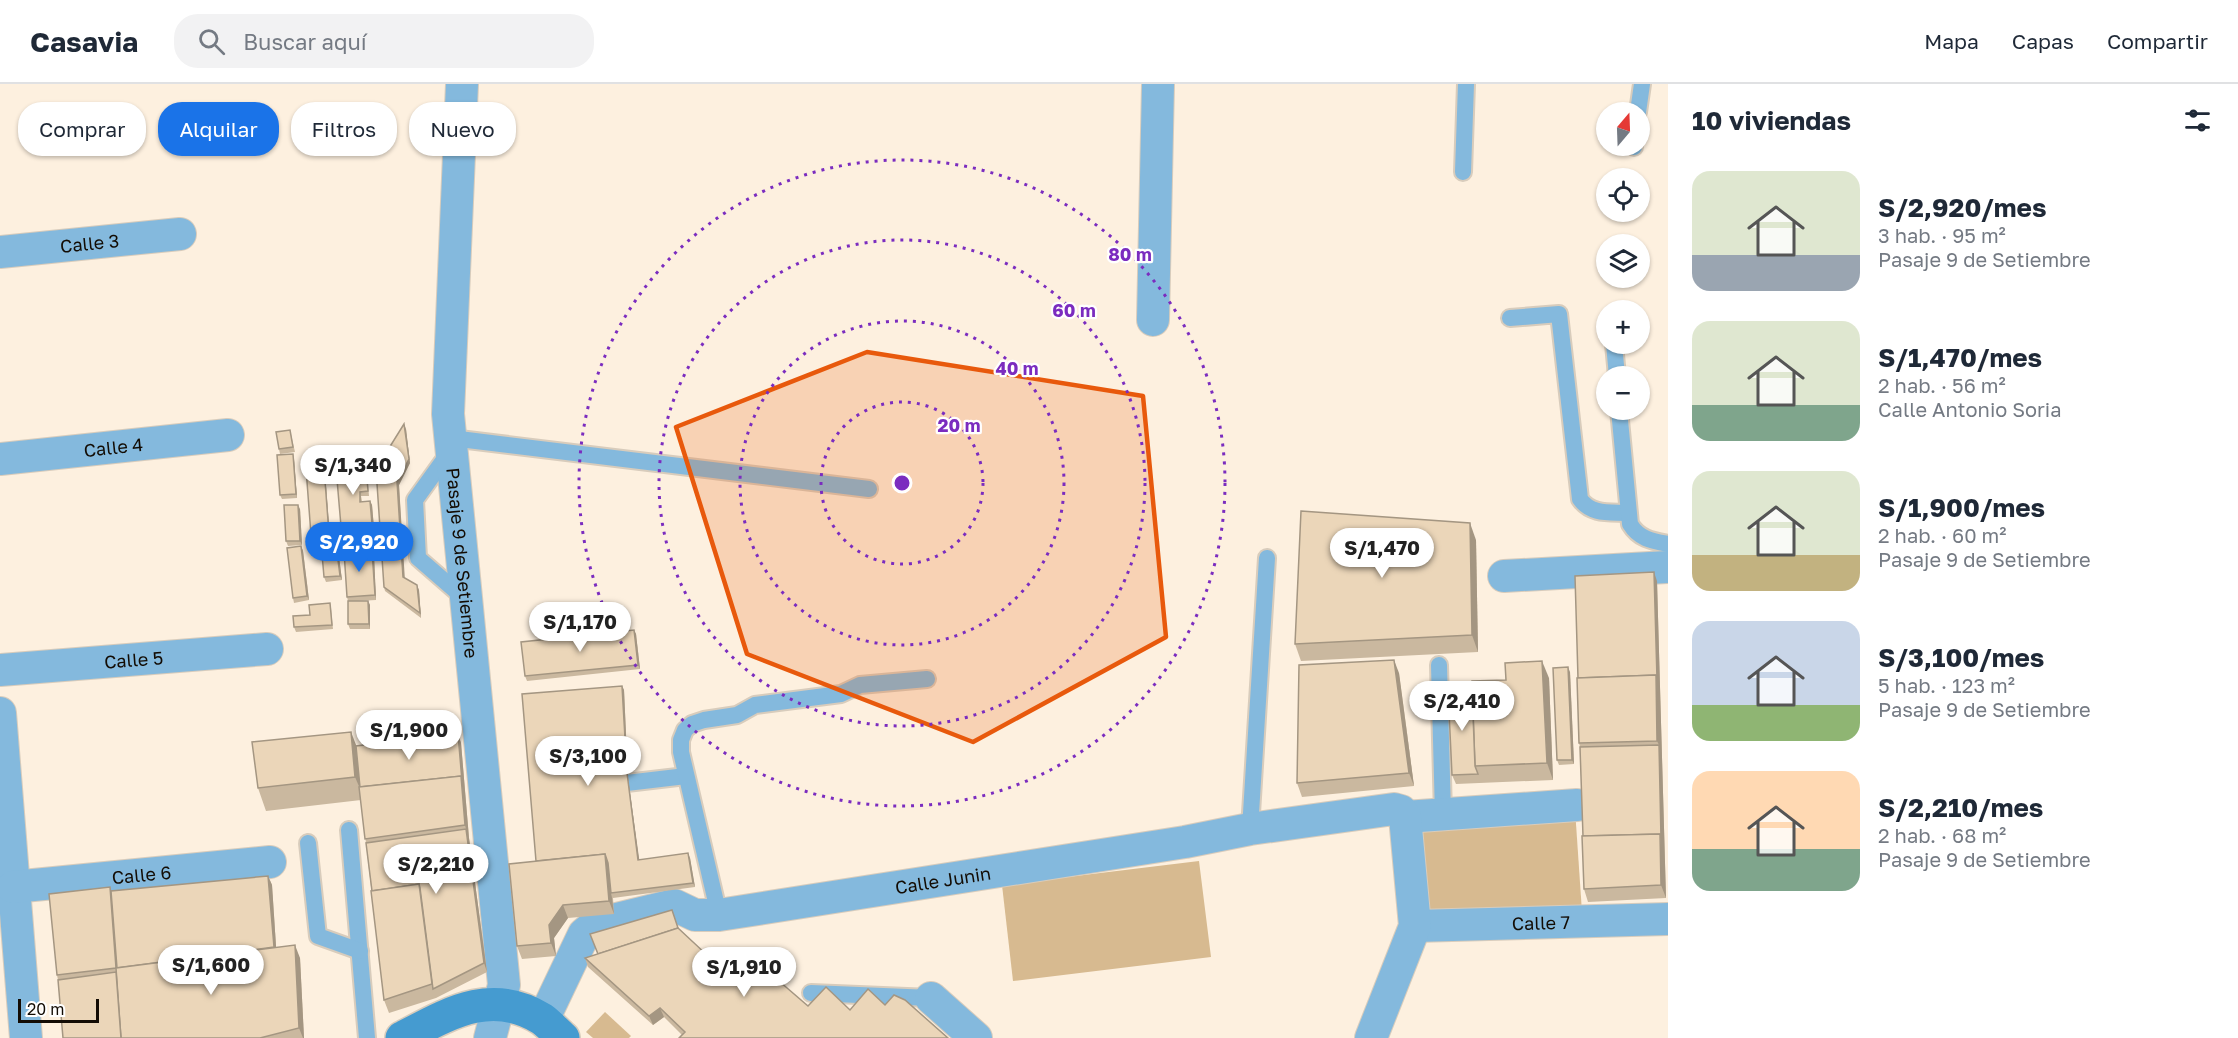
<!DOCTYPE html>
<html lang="es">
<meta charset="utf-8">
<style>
body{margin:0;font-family:"Golos Text",sans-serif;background:#f2f2f3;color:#1f2937;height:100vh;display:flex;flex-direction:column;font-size:22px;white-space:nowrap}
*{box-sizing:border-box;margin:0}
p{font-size:20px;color:#747a83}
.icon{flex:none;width:33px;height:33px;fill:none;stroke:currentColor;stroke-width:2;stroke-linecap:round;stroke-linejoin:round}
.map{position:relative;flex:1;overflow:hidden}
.panel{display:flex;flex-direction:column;background:#fff;width:570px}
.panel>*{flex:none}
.hud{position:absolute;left:18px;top:18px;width:570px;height:54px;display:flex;gap:12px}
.needle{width:39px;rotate:19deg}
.tools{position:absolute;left:1596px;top:18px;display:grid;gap:12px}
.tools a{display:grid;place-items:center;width:54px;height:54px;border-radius:50%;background:#fff;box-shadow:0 2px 4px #0004;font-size:30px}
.scale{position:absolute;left:18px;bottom:15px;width:81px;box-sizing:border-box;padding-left:6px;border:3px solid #130c04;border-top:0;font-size:16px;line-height:21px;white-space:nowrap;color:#130c04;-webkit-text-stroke:4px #fff;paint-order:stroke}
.price{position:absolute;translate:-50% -51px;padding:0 14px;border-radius:21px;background:#fff;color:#222;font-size:20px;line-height:39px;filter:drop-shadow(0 2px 3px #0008)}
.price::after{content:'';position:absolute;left:50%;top:36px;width:18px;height:14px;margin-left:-9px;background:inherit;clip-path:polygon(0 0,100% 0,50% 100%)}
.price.selected{background:#1a73e8;color:#fff}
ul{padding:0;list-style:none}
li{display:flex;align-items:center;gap:18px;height:150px;padding:0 24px}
li span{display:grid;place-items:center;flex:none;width:168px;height:120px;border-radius:18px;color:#555}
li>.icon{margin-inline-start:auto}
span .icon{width:72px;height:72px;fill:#fffc;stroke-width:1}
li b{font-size:26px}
h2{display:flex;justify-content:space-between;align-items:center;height:72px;padding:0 24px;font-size:26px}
.tag{padding:0 21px;border-radius:24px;background:#fff;box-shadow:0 2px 4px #0004;font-size:21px;line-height:54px}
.tag.selected{background:#1a73e8;color:#fff}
header{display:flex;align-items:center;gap:36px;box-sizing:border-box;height:84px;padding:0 30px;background:#fff;border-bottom:2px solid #e0e1e3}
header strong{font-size:28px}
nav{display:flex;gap:33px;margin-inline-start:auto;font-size:21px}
.search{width:420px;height:54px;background:#f2f2f3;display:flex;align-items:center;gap:15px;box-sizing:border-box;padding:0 21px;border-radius:24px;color:#747a83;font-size:22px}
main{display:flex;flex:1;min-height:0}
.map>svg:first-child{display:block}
</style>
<header>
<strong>Casavia</strong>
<div class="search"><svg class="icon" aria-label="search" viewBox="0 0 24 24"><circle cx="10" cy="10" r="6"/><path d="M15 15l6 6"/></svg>Buscar aquí</div>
<nav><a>Mapa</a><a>Capas</a><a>Compartir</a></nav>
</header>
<main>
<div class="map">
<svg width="1668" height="954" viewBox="0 0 1668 954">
<rect width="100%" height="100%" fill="#fdf0df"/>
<g fill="#d7ba90">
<polygon points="1575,725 1582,828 1434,827 1429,825 1413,736"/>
<polygon points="1199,777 1211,873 1013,897 1002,801"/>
<polygon points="605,928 631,952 629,954 593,954 586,948"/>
</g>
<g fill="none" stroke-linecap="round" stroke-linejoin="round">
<defs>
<g id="lane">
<polyline points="1638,28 1642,0"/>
<polyline points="1634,63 1634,62"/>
<polyline points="1463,88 1466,0"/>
<path d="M1510,234L1559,230L1580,415C1591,431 1610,428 1627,429"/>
<polyline points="1614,260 1617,292"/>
<path d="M1619,326L1630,440C1639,455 1652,457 1668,460"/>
<polyline points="451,354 869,405"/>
<polyline points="451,366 415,416 418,474 464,514"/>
<polyline points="1439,581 1443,730"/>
<polyline points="619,712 618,700 686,692"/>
<polyline points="1250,745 1267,474"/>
<polyline points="349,746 367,954"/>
<polyline points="308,759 318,852 360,867"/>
<polyline points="719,831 681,668 681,656 685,646 692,640 704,636 737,631 755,621 841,610 860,601 927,595"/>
<polyline points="811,909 931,914"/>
</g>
<g id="street">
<path id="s1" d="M462,0L448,330L504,901L490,954"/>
<path id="s2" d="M0,168L180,150"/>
<polyline points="1153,236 1158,0"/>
<path id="s3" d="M0,375L228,351"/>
<polyline points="1504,492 1668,483"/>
<path id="s4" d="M0,586L267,565"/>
<polyline points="0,629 26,954"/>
<polyline points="1405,733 1577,721"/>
<path id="s5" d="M13,803L270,778"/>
<path id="s6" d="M1415,842L1668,835"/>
<polyline points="931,914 976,954"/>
<path id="s7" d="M543,936L584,850L596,840L674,821L695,831H719L1185,758L1250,745L1394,725L1401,727L1405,733L1415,842L1371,954"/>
</g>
<path id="secondary" d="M402,954C448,930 491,903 542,935C549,940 556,948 563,954"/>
</defs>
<use href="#lane" stroke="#d8ccbc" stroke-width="20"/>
<use href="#street" stroke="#d8ccbc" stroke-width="34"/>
<use href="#secondary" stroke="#d8ccbc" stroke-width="36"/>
<use href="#lane" stroke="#84b9dd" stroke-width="16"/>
<use href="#street" stroke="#84b9dd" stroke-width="32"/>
<use href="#secondary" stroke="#459bd0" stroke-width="33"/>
</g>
<g fill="#cab89f">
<polygon points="406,345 410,379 399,401 404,494 419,506 421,534 385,507 384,503"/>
<polygon points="290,346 295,368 280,370 279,365"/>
<polygon points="323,370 324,375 330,455 312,456 311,451"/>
<polygon points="365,370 366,375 369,412 361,412 362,417 370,417 372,421 375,456 344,458 342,454"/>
<polygon points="294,375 297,414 282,415 280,411"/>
<polygon points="300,425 302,461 288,462 286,457"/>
<polygon points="1476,456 1478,568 1301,577 1295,560"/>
<polygon points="301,462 303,467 309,516 294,519 293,514"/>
<polygon points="372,466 374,471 376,516 358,517 368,517 370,521 370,545 350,545 348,540 348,517 347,513"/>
<polygon points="337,468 339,473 342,496 326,498 324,493"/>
<polygon points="1657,497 1666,814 1588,818 1584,805 1583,752 1580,663 1579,659 1578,594"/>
<polygon points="330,519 331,524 333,545 296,548 294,543 310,531"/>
<polygon points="634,546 636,550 640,585 527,597 525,592"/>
<polygon points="1570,588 1574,680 1559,681 1557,676"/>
<polygon points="1399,589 1414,702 1302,713 1297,699"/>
<polygon points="1549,594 1553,696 1456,700 1452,691 1472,605"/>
<polygon points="622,602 624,606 628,694 639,776 690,774 695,803 613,814 614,830 568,834 554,854 556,872 522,875 517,862 536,777"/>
<polygon points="458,650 461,659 469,754 487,888 436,914 389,929 384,916 361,716 266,727 258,704 356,662"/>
<polygon points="268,792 272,801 276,863 300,874 304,954 63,954 58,896 57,891 111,808"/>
<polygon points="678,844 738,900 808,922 850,926 885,921 948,954 682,951 664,933 653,941 588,883 585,874"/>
</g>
<g fill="#a49682">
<polygon points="404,340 406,345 410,379 399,401 405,497 403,493 397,397"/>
<polygon points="293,370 294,375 297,414 296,410"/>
<polygon points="323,370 324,375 330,455 329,450"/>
<polygon points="370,417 372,421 375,456 373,451"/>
<polygon points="298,421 300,425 302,461 300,457"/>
<polygon points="1470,439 1476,456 1478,568 1472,551"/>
<polygon points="301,462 303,467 309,516 307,512"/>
<polygon points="372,466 374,471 376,516 375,511"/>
<polygon points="337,468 339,473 342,496 340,492"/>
<polygon points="1654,488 1657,497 1666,814 1661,801 1659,661 1657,657 1656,591"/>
<polygon points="417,501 419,506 421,534 420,529"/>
<polygon points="368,517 370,521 370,545 369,540"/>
<polygon points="634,546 636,550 640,585 638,581"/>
<polygon points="1394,576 1399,589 1414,702 1409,689"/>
<polygon points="1542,577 1549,594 1553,696 1547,679"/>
<polygon points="1568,583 1570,588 1574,680 1572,676"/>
<polygon points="622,602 624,606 628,694 640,781 638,776 627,689"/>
<polygon points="351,648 360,671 361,707 355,693"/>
<polygon points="458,650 461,659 469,754 487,888 484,879 466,745 465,741"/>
<polygon points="688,769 690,774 695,803 693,799"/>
<polygon points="605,770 610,784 611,809 612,814 614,830 609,817"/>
<polygon points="268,792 272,801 277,877 274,868"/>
<polygon points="110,803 115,816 125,954 116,884"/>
<polygon points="563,821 568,834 554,854 556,872 551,859 549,841"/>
<polygon points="295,861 300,874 304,954 303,954 299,944"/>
<polygon points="660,924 664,933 653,941 649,932"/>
</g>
<g fill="#ebd6b9" stroke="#a49682" stroke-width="1.5">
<polygon points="404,340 409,375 397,397 403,493 417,501 420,529 384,503 376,385"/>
<polygon points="290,346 293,363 279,365 276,348"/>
<polygon points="293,370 296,410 280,411 277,371"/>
<polygon points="323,370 329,450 311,451 305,371"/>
<polygon points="365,370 368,407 360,408 360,418 370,417 373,451 342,454 335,372"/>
<polygon points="284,421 298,421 300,457 286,457"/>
<polygon points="1301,427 1470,439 1472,551 1295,560"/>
<polygon points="301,462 307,512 293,514 287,464"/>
<polygon points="372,466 375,511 347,513 344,467"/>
<polygon points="337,468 340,492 324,493 322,470"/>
<polygon points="1654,488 1657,595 1656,591 1578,594 1575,492"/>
<polygon points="348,517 368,517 369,540 348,540"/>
<polygon points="330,519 332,541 294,543 293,532 310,531 309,521"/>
<polygon points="634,546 638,581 525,592 521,558"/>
<polygon points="1394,576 1409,689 1297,699 1299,581"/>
<polygon points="1542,577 1547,679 1475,682 1472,597 1506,596 1505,579"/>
<polygon points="1568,583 1572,676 1557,676 1553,584"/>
<polygon points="1656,591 1657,657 1579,659 1577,594"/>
<polygon points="622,602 627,689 638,776 688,769 693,799 611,809 608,779 605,770 536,777 522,610"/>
<polygon points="1472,605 1475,682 1478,690 1452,691 1448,606"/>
<polygon points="351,648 355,693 258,704 252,658"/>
<polygon points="458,650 462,697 461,692 360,703 356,662"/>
<polygon points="1659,661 1661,754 1660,750 1583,752 1580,663"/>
<polygon points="461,692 465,741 365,755 359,703"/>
<polygon points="466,745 484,879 433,905 420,804 419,800 372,807 366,759"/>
<polygon points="1660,750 1661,801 1584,805 1582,752"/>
<polygon points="605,770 609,817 563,821 549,841 551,859 517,862 509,780"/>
<polygon points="268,792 274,863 117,884 111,807"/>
<polygon points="419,800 432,900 384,916 371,807"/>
<polygon points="110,803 116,884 57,891 49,810"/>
<polygon points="672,826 678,844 598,870 590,850"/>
<polygon points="678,844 738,900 739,887 765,885 808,922 826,903 850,926 868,905 885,921 894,911 905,916 948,954 679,954 685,948 660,924 649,932 585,874"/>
<polygon points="295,861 299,944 260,954 121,954 116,884"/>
<polygon points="116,888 121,954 63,954 58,896"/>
</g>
<path fill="#e8590c" fill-opacity="0.2" stroke="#e8590c" stroke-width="4.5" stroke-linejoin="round" d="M867,268L1143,312L1166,553L973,658L747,570L676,343Z"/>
<g fill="none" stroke="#7b2cbf" stroke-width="3" stroke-dasharray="3 6">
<circle cx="902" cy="399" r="81"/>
<circle cx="902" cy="399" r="162"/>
<circle cx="902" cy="399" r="243"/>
<circle cx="902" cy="399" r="323"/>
</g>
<g text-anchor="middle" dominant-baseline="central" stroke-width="4.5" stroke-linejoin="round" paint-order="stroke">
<g font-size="18" fill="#130c04" stroke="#fff">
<text stroke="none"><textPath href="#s2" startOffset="90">Calle 3</textPath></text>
<text stroke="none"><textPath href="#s3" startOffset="114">Calle 4</textPath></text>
<text stroke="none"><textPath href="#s1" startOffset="480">Pasaje 9 de Setiembre</textPath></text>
<text stroke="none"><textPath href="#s4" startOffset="134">Calle 5</textPath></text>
<text stroke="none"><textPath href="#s5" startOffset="129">Calle 6</textPath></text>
<text stroke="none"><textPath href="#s7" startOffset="465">Calle Junin</textPath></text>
<text stroke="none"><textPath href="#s6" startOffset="126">Calle 7</textPath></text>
</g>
</g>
<circle cx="902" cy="399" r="9" fill="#7b2cbf" stroke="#fff" stroke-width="3"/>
<g font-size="18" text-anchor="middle" font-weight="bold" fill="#7b2cbf" stroke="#fff" stroke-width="4.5" stroke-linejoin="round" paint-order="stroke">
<text x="1130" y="177">80 m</text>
<text x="1074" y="233">60 m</text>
<text x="1017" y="291">40 m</text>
<text x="959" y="348">20 m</text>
</g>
</svg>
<div class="tools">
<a><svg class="needle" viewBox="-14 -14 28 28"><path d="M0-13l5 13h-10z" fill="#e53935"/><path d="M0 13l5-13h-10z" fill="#747a83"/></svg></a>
<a><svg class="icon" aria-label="locate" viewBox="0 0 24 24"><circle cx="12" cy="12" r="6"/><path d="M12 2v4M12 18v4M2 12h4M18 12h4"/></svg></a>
<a><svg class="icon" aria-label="layers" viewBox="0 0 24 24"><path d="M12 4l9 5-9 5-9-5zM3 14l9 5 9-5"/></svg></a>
<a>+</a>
<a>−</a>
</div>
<div class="scale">20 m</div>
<b class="price" style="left:353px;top:412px">S/1,340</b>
<b class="price selected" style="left:359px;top:489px">S/2,920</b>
<b class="price" style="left:1382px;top:495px">S/1,470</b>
<b class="price" style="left:580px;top:569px">S/1,170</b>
<b class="price" style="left:1462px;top:648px">S/2,410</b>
<b class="price" style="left:409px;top:677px">S/1,900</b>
<b class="price" style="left:588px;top:703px">S/3,100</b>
<b class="price" style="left:436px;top:811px">S/2,210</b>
<b class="price" style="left:211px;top:912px">S/1,600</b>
<b class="price" style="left:744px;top:914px">S/1,910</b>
<div class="hud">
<a class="tag">Comprar</a>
<a class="tag selected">Alquilar</a>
<a class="tag">Filtros</a>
<a class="tag">Nuevo</a>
</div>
</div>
<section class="panel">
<h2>10 viviendas<svg class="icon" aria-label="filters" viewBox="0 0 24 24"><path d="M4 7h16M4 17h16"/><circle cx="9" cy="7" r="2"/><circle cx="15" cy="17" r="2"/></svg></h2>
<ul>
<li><span style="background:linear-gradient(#dfe7d0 70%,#9aa5b1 0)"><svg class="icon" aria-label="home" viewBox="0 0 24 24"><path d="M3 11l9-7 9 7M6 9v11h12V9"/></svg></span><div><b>S/2,920/mes</b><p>3 hab. · 95 m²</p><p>Pasaje 9 de Setiembre</p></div></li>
<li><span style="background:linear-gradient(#dfe7d0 70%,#7fa58c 0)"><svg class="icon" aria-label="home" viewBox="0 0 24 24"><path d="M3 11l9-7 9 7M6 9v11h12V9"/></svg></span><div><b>S/1,470/mes</b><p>2 hab. · 56 m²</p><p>Calle Antonio Soria</p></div></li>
<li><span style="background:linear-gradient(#dfe7d0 70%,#c2b280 0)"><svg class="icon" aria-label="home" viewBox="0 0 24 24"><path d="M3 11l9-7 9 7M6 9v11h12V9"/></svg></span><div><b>S/1,900/mes</b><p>2 hab. · 60 m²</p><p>Pasaje 9 de Setiembre</p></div></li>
<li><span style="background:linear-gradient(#c9d6e8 70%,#8fb573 0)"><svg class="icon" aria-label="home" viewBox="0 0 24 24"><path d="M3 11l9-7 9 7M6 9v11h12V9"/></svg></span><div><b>S/3,100/mes</b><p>5 hab. · 123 m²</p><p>Pasaje 9 de Setiembre</p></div></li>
<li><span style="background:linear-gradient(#ffd9b3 65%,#7fa58c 0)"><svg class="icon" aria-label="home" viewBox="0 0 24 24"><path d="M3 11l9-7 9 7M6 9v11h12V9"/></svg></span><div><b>S/2,210/mes</b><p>2 hab. · 68 m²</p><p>Pasaje 9 de Setiembre</p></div></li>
</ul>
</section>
</main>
